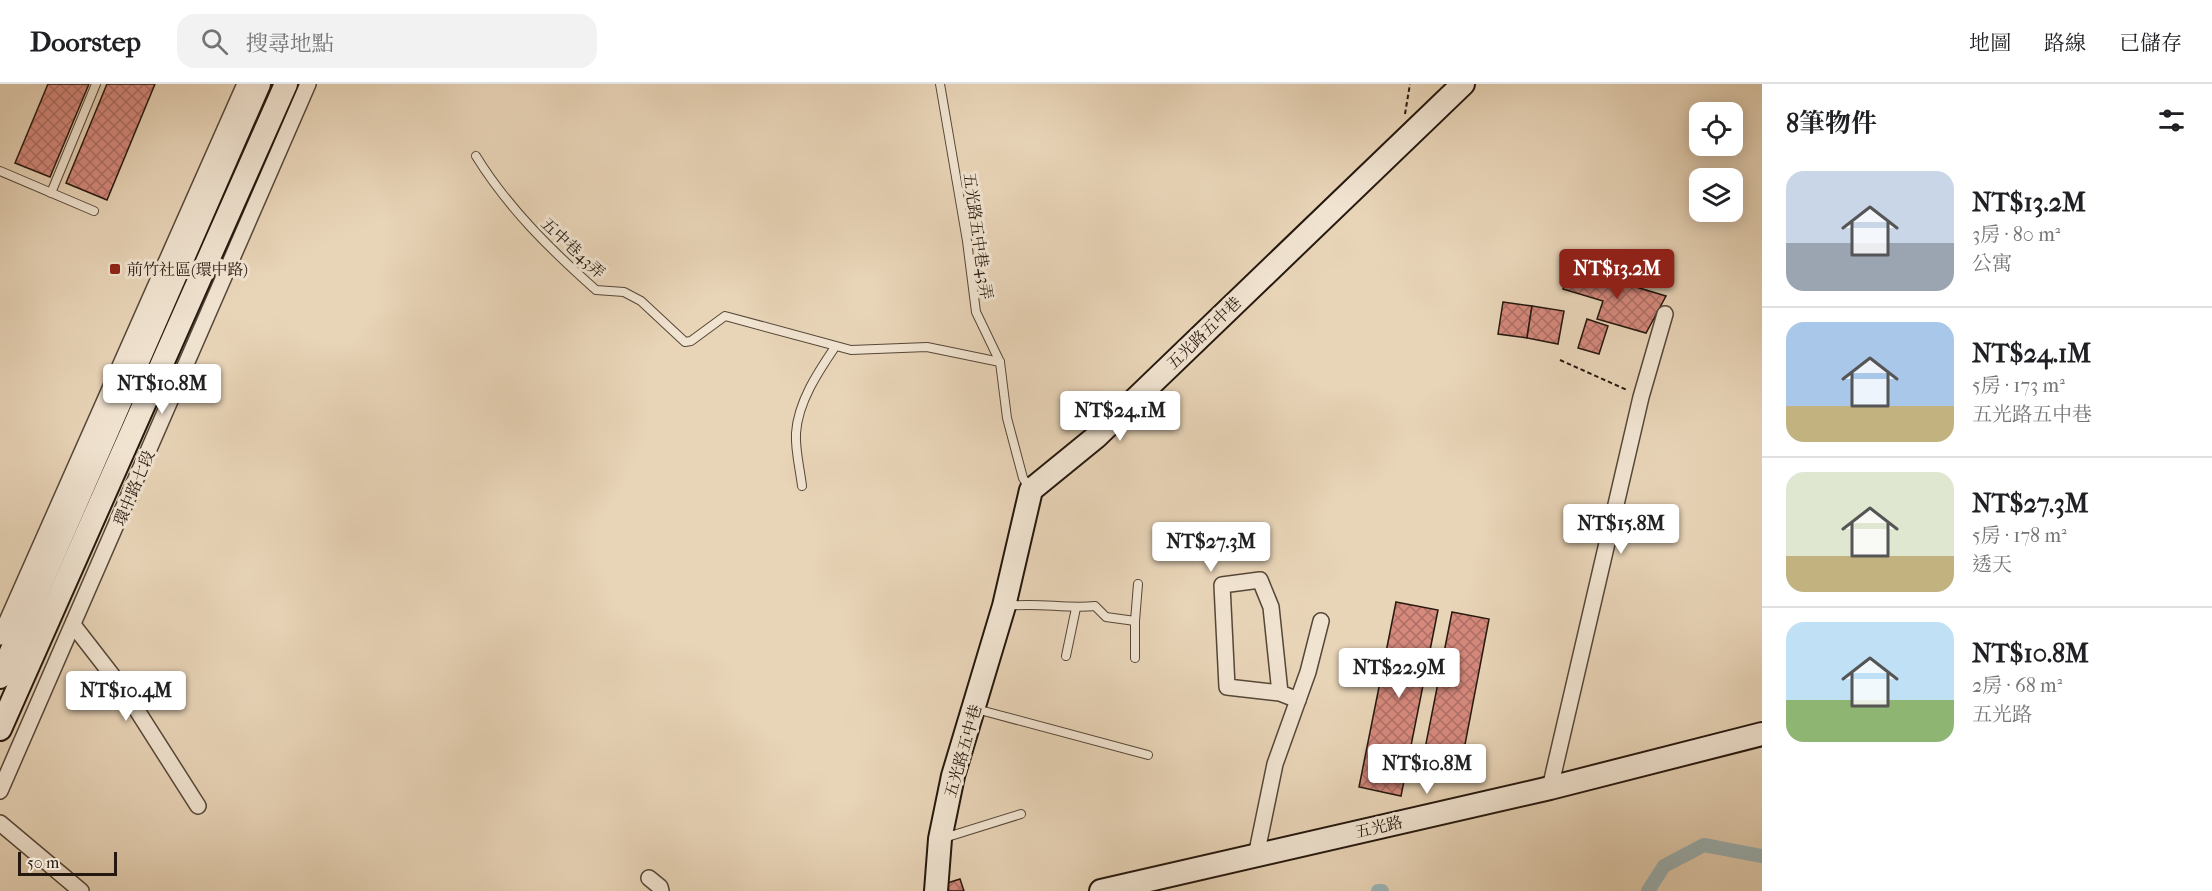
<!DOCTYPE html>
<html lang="zh-TW">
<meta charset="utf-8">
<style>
body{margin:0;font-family:"IM FELL French Canon","Noto Serif TC",serif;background:#f2f2f2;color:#202124;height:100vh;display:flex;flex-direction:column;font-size:22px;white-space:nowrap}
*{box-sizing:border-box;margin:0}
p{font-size:20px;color:#757577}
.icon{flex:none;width:33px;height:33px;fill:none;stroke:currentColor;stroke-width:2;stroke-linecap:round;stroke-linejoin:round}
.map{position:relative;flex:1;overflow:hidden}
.sheet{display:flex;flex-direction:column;background:#fff;width:450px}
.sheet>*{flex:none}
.fabs{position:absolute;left:1689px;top:18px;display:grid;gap:12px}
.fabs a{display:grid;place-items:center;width:54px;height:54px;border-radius:12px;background:#fff;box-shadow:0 3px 15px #0003;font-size:30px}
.scale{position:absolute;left:18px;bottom:15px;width:99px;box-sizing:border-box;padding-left:6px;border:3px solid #25180e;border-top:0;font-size:16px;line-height:21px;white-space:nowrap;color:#25180e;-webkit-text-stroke:4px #f0e3d0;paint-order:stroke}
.price{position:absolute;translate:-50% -51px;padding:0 14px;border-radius:6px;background:#fff;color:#222;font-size:20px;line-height:39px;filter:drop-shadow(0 2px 3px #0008)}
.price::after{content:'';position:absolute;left:50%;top:36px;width:18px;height:14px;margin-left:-9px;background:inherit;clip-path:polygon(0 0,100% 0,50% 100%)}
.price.on{background:#8f2418;color:#fff}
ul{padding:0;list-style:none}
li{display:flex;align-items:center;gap:18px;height:150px;padding:0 24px}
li+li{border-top:2px solid #e0e0e0}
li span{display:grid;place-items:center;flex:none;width:168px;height:120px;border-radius:18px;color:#555}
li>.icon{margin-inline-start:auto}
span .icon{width:72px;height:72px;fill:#fffc;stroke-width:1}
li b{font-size:26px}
h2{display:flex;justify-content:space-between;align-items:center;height:72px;padding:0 24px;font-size:26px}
header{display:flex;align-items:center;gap:36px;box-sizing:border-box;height:84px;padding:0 30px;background:#fff;border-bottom:2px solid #e0e0e0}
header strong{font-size:28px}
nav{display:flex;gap:33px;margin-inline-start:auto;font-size:21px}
.search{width:420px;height:54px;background:#f2f2f2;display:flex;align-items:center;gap:15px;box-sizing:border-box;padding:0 21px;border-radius:18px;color:#757577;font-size:22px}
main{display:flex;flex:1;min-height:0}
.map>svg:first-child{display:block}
</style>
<header>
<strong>Doorstep</strong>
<div class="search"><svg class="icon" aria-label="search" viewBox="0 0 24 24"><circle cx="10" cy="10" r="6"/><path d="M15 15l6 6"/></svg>搜尋地點</div>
<nav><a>地圖</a><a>路線</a><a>已儲存</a></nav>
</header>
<main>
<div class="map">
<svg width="1762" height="807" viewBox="0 0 1762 807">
<defs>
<pattern id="building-cross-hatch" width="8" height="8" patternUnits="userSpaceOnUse" patternTransform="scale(1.5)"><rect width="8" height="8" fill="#d6897d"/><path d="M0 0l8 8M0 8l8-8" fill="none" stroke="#ad6f65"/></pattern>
</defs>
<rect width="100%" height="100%" fill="#e8d4b7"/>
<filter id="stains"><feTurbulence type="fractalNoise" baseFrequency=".00333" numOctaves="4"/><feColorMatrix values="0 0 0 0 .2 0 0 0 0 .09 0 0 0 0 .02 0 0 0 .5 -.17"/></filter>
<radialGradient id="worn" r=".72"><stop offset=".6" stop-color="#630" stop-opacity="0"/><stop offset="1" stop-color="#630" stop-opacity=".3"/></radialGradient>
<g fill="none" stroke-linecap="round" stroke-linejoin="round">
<g stroke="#9cb5b9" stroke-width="14">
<polyline points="1378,807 1382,807"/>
<polyline points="1648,807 1664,782 1704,761 1762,772"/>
</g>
</g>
<g fill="url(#building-cross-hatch)" stroke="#25180e" stroke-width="1.5">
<polygon points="48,0 89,0 50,93 15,79"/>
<polygon points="107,0 155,0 107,116 66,99"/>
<polygon points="1569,183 1666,212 1646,249 1597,235 1603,217 1563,205"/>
<polygon points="1503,218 1532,222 1527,254 1498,250"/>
<polygon points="1532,222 1564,227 1558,260 1527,254"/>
<polygon points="1587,235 1608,242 1599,270 1578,264"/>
<polygon points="1396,518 1438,526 1401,712 1359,703"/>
<polygon points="1452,528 1489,535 1458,697 1420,690"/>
<polygon points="960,795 964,807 941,807 941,801"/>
</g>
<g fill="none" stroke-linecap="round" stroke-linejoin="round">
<defs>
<g id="lane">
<polyline points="940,0 967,157 976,228 1000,278 1007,334 1023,394 1030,405"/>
<path d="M476,72C508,124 551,166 596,206L624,208L641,217L685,258L691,257L725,232L851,266L927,263L1000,278"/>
<polyline points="0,87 94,127"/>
<polyline points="51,109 96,0"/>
<path d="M802,402C800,385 795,366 796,349C798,318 818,288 835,263"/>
<path d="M1008,522C1037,518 1066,525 1095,522L1106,533L1135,537L1138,500"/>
<polyline points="1135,537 1135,574"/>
<polyline points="1066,572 1076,524"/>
<polyline points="976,625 1148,671"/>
<polyline points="944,754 1021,730"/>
</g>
<g id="street">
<polyline points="74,542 126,609 198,722"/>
<polyline points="0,553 245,0"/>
<polyline points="1280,609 1227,603 1222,501 1260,496 1271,523 1280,609 1298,616"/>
<polyline points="1550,704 1641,313 1665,230"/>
<polyline points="0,707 308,0"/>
<polyline points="0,739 81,807"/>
<polyline points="1256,772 1275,680 1308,588 1321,537"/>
<polyline points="649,794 660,803 661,807"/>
</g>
<g id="secondary">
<polyline points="0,593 259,0"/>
<polyline points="0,645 286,0"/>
<polyline points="936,807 940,755 953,692 1004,522 1031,406 1096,353 1463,0"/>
<polyline points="1101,807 1550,704 1762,650"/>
</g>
</defs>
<use href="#lane" stroke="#564738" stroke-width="10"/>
<use href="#street" stroke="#564738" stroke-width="18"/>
<use href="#secondary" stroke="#25180e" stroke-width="26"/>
<g stroke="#25180e" stroke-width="2" stroke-dasharray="4.5 3" stroke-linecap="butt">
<polyline points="1405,30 1410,0"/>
<polyline points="1560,276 1627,306"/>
</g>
<use href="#lane" stroke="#f0e3d0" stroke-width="8"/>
<use href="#street" stroke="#f0e3d0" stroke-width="15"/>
<use href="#secondary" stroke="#f0e3d0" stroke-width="22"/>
</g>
<rect fill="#8f2418" stroke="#f0e3d0" stroke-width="2" x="109" y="179" width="12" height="12" rx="3"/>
<g text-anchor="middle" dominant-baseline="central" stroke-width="6" stroke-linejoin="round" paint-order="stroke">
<g font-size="16" fill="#25180e" stroke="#f0e3d0">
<text transform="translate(978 152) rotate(82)">五光路五中巷43弄</text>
<text transform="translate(573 164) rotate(43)">五中巷43弄</text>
<text transform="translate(1204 249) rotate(-44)">五光路五中巷</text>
<text transform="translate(134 404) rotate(-67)">環中路七段</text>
<text transform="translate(963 667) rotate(-74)">五光路五中巷</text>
<text transform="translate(1379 743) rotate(-13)">五光路</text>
</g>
<g font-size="16" fill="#25180e" stroke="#f0e3d0" text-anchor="start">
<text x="127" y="185">前竹社區(環中路)</text>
</g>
</g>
<rect width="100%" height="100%" filter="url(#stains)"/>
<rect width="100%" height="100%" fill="url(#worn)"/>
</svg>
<div class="fabs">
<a><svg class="icon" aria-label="locate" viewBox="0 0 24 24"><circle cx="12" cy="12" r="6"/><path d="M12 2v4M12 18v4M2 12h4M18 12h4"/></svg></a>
<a><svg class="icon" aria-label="layers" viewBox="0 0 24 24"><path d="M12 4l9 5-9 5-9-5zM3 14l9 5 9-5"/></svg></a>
</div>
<div class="scale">50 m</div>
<b class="price on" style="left:1617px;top:216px">NT$13.2M</b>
<b class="price" style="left:162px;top:331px">NT$10.8M</b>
<b class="price" style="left:1120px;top:358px">NT$24.1M</b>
<b class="price" style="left:1621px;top:471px">NT$15.8M</b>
<b class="price" style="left:1211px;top:489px">NT$27.3M</b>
<b class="price" style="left:1399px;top:615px">NT$22.9M</b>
<b class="price" style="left:126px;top:638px">NT$10.4M</b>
<b class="price" style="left:1427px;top:711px">NT$10.8M</b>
</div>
<section class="sheet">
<h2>8筆物件<svg class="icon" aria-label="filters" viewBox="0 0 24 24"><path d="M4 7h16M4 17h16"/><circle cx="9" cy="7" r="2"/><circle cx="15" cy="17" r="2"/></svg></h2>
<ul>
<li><span style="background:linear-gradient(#c9d6e8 60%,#9aa5b1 0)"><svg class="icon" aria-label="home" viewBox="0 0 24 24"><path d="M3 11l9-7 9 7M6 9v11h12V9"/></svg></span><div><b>NT$13.2M</b><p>3房 · 80 m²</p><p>公寓</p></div></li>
<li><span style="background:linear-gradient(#a9c7e8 70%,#c2b280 0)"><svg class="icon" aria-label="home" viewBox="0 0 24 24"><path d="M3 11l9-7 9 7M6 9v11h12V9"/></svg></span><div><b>NT$24.1M</b><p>5房 · 173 m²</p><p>五光路五中巷</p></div></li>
<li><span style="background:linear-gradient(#dfe7d0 70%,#c2b280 0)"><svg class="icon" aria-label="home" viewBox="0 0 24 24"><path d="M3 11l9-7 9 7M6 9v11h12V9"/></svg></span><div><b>NT$27.3M</b><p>5房 · 178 m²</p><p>透天</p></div></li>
<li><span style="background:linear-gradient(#bfe0f5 65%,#8fb573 0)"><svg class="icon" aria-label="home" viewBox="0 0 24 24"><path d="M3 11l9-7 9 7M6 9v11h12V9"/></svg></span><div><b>NT$10.8M</b><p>2房 · 68 m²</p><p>五光路</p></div></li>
</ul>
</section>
</main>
